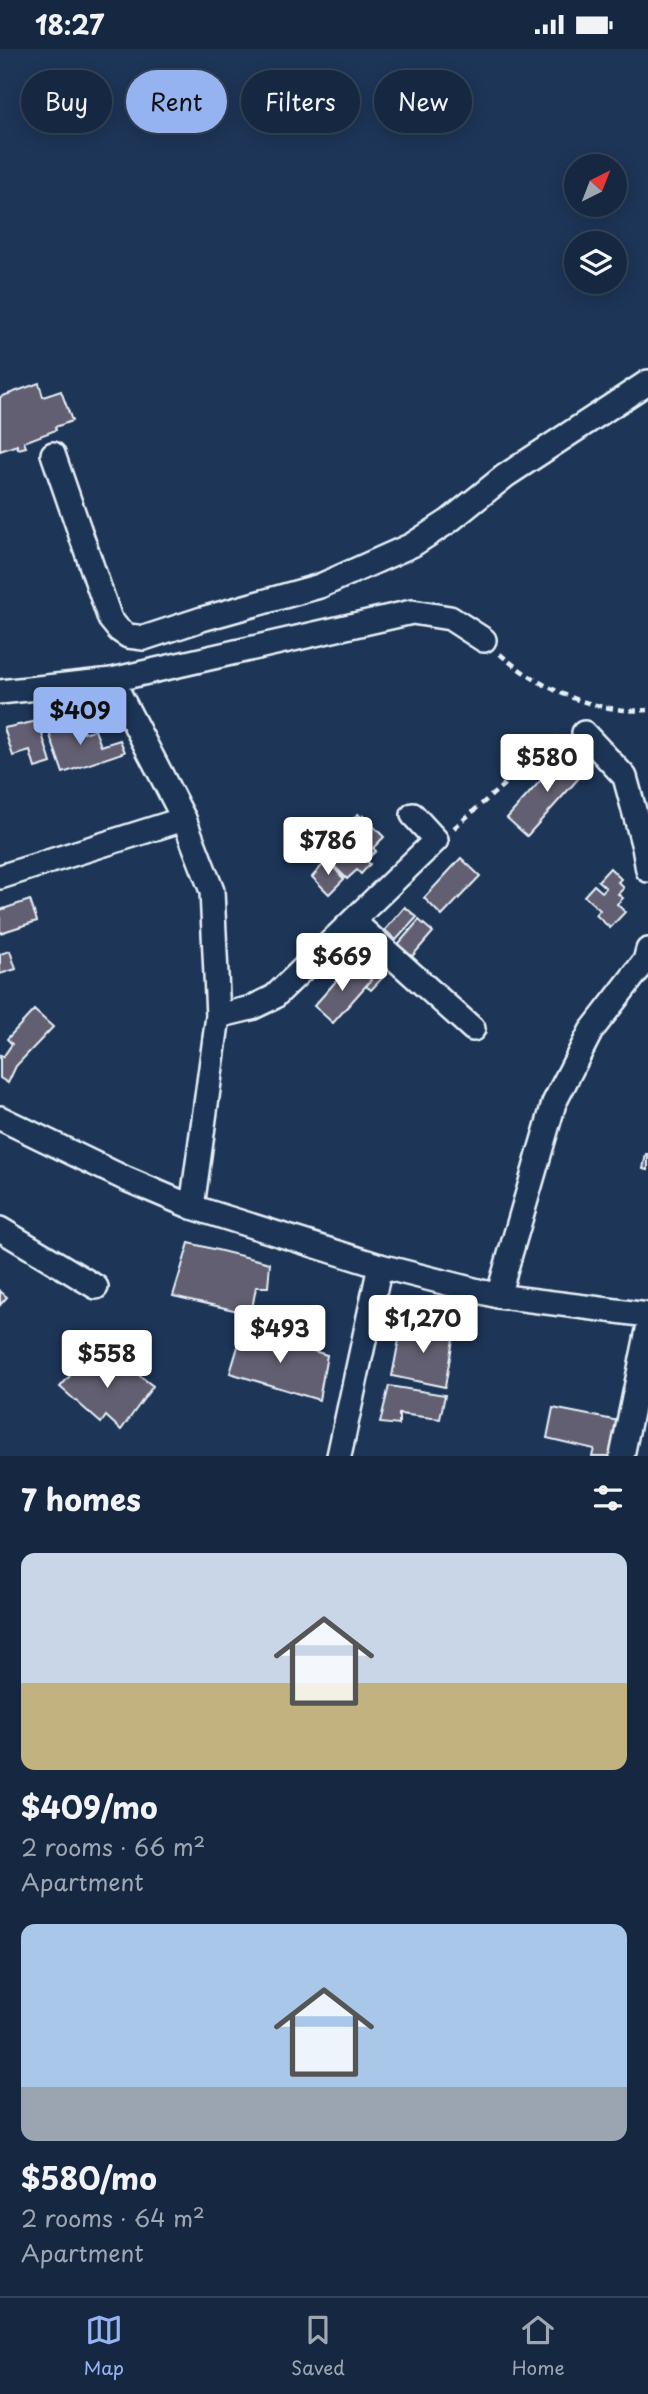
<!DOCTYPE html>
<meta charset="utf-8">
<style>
body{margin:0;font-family:"Playpen Sans",sans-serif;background:#1f3048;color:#f1f3f6;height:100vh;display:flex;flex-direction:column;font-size:26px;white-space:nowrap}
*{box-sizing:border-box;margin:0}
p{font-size:23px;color:#9ea6b1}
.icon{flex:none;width:38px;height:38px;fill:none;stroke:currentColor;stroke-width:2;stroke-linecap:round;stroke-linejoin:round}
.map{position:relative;height:1407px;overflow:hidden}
.panel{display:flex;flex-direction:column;background:#162841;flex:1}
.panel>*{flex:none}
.hud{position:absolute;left:21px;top:21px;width:607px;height:63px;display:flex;gap:14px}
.needle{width:46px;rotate:42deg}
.tools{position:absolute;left:564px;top:105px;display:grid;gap:14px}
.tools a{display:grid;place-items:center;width:63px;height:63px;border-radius:50%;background:#162841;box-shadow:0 4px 18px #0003,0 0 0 2px #35445a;font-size:35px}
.price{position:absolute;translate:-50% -60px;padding:0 16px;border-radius:7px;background:#fff;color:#222;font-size:23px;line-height:46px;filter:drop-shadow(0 2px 4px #0008)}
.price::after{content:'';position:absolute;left:50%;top:42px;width:21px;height:16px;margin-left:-10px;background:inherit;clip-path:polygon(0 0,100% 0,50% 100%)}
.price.active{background:#95b2f1;color:#111}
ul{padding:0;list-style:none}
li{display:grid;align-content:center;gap:14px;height:371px;padding:0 21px}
li span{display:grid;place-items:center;height:217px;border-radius:14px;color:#555}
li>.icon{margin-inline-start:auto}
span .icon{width:126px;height:126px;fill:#fffc;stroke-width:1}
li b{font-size:30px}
h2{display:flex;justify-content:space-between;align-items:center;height:84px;padding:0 21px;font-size:30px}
.tag{padding:0 24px;border-radius:32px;background:#162841;box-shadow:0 4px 18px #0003,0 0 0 2px #35445a;font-size:24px;line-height:63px}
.tag.active{background:#95b2f1;color:#111}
.status{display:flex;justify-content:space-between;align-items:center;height:49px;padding:0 35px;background:#162841;direction:ltr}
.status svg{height:19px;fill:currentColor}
.tab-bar{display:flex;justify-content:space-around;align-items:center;height:98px;border-top:2px solid #35445a;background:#162841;font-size:19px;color:#9ea6b1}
.tab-bar a{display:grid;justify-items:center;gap:4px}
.tab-bar .active{color:#95b2f1}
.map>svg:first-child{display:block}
</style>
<div class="status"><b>18:27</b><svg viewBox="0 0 49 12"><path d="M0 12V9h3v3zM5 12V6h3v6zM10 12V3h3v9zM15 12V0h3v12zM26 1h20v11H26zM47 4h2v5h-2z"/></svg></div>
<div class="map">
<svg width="648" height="1407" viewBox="0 0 648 1407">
<rect width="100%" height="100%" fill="#1d3557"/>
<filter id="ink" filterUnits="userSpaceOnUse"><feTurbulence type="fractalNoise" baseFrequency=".0143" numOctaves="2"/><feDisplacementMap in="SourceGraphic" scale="14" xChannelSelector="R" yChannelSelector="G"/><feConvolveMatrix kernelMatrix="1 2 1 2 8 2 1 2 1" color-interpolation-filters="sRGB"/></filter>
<g filter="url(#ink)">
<g fill="#635e72" stroke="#e8f1f8" stroke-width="2">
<polygon points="39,334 43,348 61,342 72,372 55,378 56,381 24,393 26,398 18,400 17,396 0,402 0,348"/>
<polygon points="80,671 84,684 95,681 101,697 120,691 125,703 63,724 48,681"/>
<polygon points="38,672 51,714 35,719 30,702 13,707 4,679"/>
<polygon points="567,702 587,720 527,787 507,769"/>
<polygon points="358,765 362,769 363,767 384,788 373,799 376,802 366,811 370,815 361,825 357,821 347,830 315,797 327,785 332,790"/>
<polygon points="461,809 480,827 442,867 424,849"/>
<polygon points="327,811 344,830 329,845 312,828"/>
<polygon points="610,819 621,830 618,833 624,839 618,845 623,849 617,855 625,863 610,879 596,866 600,861 584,847 594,836 602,843 606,839 598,832"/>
<polygon points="30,851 37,872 0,884 0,861"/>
<polygon points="405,858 417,868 396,891 385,881"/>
<polygon points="419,871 433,883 408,912 394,900"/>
<polygon points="10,902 16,920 0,925 0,905"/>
<polygon points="363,903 386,925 371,941 366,937 371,931 352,914"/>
<polygon points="352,914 371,931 333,974 314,957"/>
<polygon points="34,961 53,978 16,1017 8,1034 0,1029 0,1006 3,1008 12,995 7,990"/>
<polygon points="646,1105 648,1105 648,1121 643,1120"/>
<polygon points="189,1194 270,1214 268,1238 256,1238 251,1265 173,1247"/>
<polygon points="0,1242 7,1248 0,1256"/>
<polygon points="402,1275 454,1284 445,1338 392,1327"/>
<polygon points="243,1281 327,1306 319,1351 230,1324"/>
<polygon points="89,1305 112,1321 118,1310 153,1337 121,1381 106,1367 101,1374 60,1338"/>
<polygon points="389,1337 445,1346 440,1370 399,1365 399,1376 380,1374"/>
<polygon points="553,1359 619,1372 613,1407 592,1407 594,1400 547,1389"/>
</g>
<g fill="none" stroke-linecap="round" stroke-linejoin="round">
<defs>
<g id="street">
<polyline points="53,405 110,570 119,581 128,587 144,589 202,570 320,537 412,496 449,472 505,427 648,333"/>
<polyline points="112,631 184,770 212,842 218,967 192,1158"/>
<polyline points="0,643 112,631 412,563 450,569 484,591"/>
<polyline points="584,684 625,728 644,798 648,821"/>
<polyline points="0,828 184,770"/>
<polyline points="353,872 473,980"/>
<polyline points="218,967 251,959 274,948 436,791 413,766"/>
<polyline points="0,1069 126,1130 192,1158 380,1217 498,1247 648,1266"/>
<polyline points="0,1180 96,1238"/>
<polyline points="498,1247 554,1054 591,982 645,912 648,901"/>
<polyline points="339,1407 380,1217"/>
<polyline points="622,1407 648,1281"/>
</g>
</defs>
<use href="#street" stroke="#e8f1f8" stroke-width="28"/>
<g stroke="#e8f1f8" stroke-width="4.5" stroke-dasharray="7 5" stroke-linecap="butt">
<path d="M500,605C539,639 595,665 648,661"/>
<polyline points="454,779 561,686"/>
</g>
<use href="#street" stroke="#1d3557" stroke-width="23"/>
</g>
</g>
</svg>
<div class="tools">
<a><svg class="needle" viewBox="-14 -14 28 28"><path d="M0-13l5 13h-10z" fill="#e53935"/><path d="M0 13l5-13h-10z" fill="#9ea6b1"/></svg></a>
<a><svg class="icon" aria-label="layers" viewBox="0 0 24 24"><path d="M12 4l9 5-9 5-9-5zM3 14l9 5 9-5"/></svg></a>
</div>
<b class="price active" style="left:80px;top:698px">$409</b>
<b class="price" style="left:547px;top:745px">$580</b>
<b class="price" style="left:328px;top:828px">$786</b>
<b class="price" style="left:342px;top:944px">$669</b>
<b class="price" style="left:423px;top:1306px">$1,270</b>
<b class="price" style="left:280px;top:1316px">$493</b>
<b class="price" style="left:107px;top:1341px">$558</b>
<div class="hud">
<a class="tag">Buy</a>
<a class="tag active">Rent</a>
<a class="tag">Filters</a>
<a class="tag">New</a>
</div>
</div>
<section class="panel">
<h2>7 homes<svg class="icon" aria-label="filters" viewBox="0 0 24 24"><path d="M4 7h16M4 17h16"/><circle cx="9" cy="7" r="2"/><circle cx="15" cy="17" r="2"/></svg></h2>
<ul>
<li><span style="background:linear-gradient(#c9d6e8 60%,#c2b280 0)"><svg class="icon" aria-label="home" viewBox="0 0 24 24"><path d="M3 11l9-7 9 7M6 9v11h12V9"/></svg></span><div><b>$409/mo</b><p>2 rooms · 66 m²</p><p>Apartment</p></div></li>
<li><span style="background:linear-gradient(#a9c7e8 75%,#9aa5b1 0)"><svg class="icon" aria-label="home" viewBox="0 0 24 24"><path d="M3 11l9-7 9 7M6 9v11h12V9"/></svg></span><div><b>$580/mo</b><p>2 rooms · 64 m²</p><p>Apartment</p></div></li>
</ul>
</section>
<nav class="tab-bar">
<a class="active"><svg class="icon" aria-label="map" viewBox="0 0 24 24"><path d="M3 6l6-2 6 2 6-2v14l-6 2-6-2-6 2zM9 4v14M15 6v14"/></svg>Map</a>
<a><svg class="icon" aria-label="saved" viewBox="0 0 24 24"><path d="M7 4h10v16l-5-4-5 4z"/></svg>Saved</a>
<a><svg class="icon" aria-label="home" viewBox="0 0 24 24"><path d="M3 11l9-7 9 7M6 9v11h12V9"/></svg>Home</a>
</nav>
